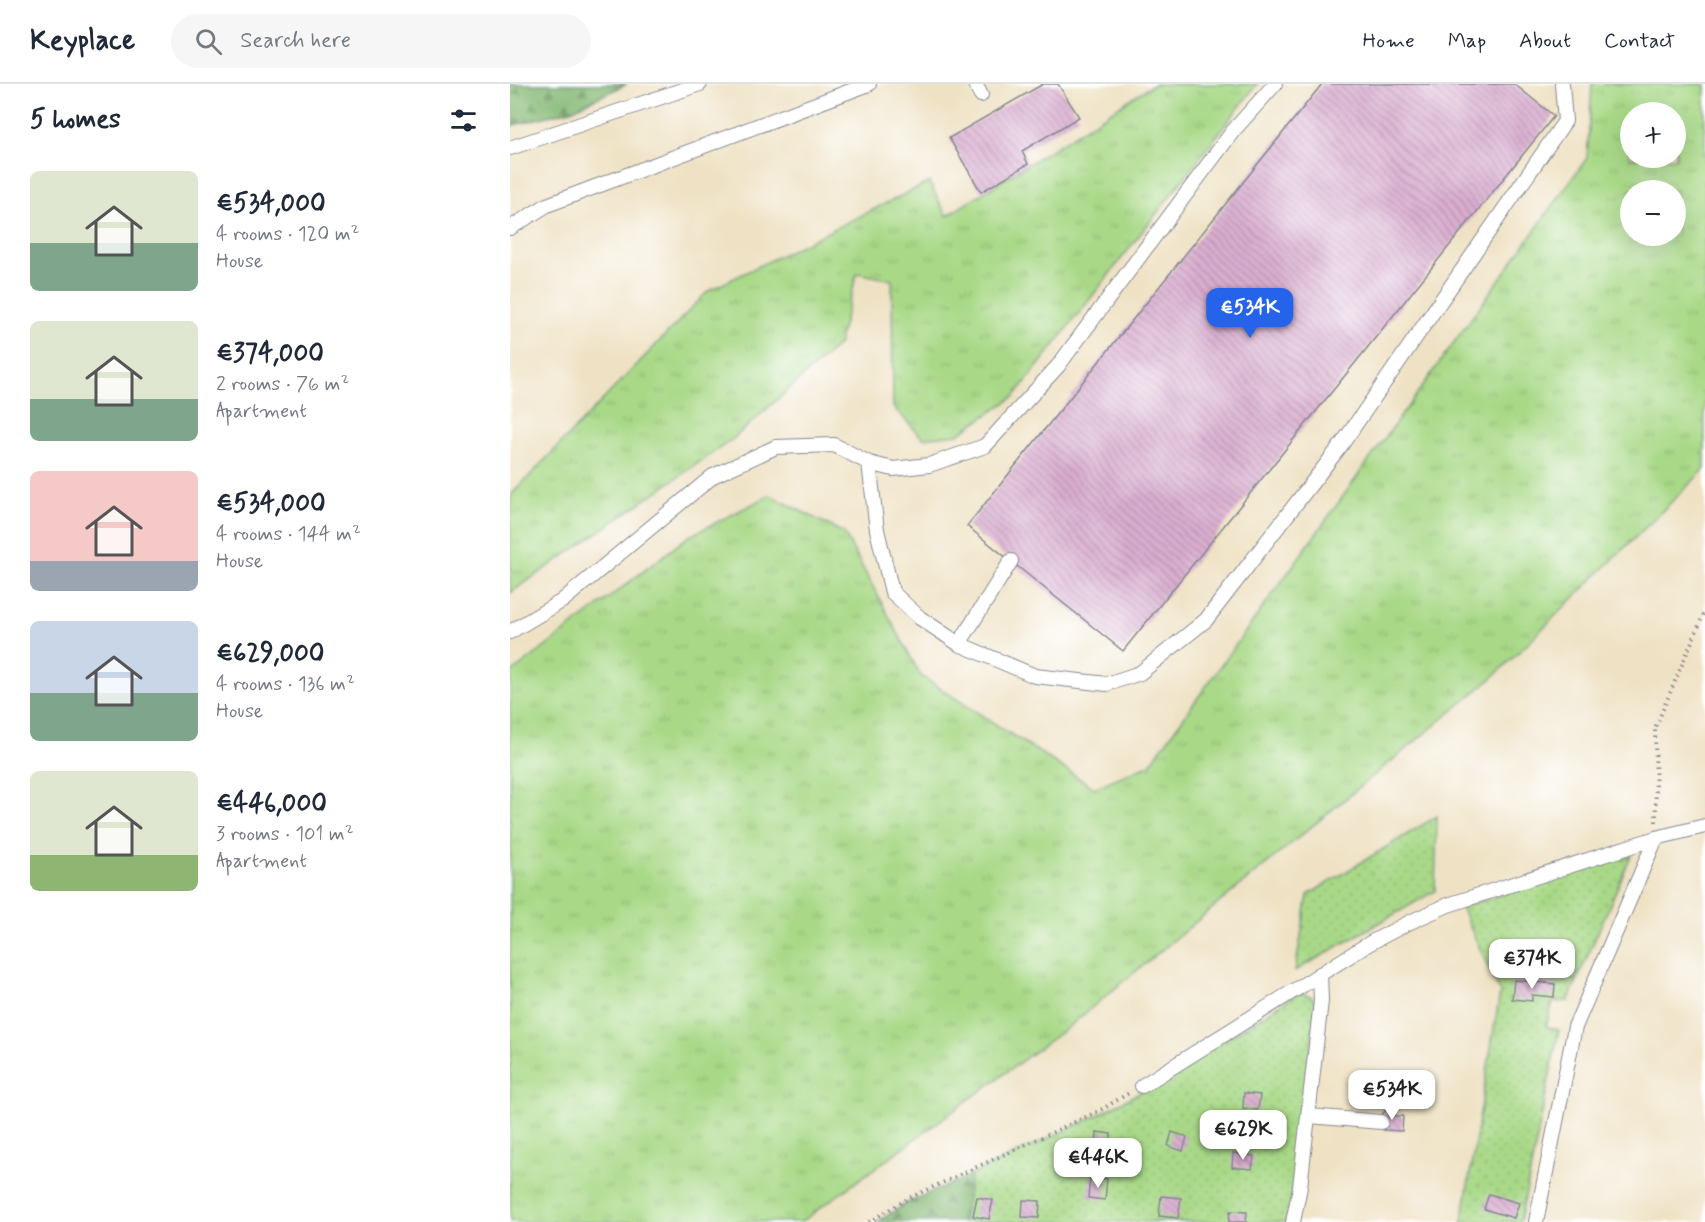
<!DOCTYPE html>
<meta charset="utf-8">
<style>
body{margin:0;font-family:Mynerve,sans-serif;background:#f6f6f7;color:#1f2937;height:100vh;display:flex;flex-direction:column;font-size:22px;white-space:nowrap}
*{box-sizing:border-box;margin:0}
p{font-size:20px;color:#747a83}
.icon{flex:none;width:33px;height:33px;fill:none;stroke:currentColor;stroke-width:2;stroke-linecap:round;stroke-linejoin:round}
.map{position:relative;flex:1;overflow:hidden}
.drawer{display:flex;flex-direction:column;background:#fff;width:510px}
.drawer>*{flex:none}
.controls{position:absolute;left:1110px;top:18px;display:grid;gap:12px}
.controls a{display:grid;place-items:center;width:66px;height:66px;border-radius:50%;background:#fff;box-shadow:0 6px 24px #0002;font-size:30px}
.price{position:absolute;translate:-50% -51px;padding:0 14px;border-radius:12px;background:#fff;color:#222;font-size:20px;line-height:39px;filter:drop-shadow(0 2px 3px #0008)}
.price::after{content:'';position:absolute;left:50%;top:36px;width:18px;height:14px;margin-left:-9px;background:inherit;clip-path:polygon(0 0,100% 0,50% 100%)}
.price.current{background:#2563eb;color:#fff}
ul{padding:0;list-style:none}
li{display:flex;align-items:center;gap:18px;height:150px;padding:0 30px}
li span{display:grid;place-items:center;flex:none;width:168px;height:120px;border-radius:9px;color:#555}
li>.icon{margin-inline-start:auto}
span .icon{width:72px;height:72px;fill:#fffc;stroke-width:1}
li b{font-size:26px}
h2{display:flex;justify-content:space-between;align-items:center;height:72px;padding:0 30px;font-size:26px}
header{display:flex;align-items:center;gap:36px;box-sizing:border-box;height:84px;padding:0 30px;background:#fff;border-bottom:2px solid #e0e1e3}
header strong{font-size:28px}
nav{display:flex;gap:33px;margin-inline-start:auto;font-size:21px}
.search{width:420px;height:54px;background:#f6f6f7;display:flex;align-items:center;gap:15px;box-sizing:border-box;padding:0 21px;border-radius:33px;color:#747a83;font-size:22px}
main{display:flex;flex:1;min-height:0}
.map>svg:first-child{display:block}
</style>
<header>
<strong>Keyplace</strong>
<div class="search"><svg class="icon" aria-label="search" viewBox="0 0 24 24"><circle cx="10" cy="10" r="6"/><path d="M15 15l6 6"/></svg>Search here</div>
<nav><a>Home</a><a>Map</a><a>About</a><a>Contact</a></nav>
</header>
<main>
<section class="drawer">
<h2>5 homes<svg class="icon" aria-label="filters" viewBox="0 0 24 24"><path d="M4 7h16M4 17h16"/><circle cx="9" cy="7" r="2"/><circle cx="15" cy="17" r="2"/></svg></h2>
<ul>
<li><span style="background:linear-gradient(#dfe7d0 60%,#7fa58c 0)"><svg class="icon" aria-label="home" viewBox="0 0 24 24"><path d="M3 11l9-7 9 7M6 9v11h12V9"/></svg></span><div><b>€534,000</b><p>4 rooms · 120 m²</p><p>House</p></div></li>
<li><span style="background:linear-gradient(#dfe7d0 65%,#7fa58c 0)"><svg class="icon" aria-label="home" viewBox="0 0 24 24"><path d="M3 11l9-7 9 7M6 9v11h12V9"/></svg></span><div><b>€374,000</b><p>2 rooms · 76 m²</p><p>Apartment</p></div></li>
<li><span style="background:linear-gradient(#f6c9c9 75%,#9aa5b1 0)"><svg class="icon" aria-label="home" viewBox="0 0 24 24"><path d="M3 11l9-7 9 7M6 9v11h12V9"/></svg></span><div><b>€534,000</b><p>4 rooms · 144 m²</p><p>House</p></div></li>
<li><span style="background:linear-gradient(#c9d6e8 60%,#7fa58c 0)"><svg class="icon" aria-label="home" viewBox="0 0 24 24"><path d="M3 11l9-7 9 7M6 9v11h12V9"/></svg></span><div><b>€629,000</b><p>4 rooms · 136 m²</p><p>House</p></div></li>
<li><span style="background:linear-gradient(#dfe7d0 70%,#8fb573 0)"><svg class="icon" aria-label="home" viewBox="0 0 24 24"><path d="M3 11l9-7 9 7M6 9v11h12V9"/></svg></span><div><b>€446,000</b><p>3 rooms · 101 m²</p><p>Apartment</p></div></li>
</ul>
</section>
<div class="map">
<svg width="1195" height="1138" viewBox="0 0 1195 1138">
<defs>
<pattern id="grass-tufts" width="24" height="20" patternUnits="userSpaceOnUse" patternTransform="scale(1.5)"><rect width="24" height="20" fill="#a9d987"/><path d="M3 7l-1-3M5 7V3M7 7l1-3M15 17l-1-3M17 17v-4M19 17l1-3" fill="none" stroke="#91bb77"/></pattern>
<pattern id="forest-firs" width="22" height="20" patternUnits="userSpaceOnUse" patternTransform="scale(1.5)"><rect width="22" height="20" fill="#86b974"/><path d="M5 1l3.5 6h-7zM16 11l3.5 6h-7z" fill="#6d9762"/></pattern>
<pattern id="garden-dots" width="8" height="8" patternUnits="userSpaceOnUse" patternTransform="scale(1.5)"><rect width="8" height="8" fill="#a9d987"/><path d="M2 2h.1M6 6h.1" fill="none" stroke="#91bb77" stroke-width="1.8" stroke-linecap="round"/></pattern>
<pattern id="building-back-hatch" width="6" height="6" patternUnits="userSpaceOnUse" patternTransform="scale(1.5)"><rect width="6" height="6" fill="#daaed0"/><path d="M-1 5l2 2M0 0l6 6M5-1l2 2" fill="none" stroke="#b08eac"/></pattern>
</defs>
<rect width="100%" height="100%" fill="#fff"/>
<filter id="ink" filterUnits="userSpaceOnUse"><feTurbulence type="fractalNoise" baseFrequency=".0167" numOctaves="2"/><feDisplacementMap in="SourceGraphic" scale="12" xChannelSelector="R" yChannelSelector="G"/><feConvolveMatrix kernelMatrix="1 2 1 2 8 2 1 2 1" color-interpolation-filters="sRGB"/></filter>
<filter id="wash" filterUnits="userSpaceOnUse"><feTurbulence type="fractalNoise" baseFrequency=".008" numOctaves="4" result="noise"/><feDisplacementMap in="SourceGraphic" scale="24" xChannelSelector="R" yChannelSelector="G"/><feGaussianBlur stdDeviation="1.35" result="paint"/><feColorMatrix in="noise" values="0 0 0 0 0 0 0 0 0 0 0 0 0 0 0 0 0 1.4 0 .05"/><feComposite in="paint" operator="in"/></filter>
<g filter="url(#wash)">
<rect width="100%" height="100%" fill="#efe2c4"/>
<g fill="url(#grass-tufts)" stroke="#628472" stroke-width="1.5" fill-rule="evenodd">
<polygon points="644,0 747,0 504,313 448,350 413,354 383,323 382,196 347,189 328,261 223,355 0,509 0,412 198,207 419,98 437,132"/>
<path d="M1082,0H1195V385L981,595L557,944L291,1138H0V590L178,453L260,411L334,449L411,592L584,704L640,680L1077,74ZM1120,28H1166V74H1120ZM1120,106H1166V152H1120Z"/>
</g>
<g fill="url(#forest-firs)" stroke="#507469" stroke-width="1.5">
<polygon points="0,0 117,0 61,26 0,42"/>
<polygon points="461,1091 453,1138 367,1138 397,1119"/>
</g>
<g fill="url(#garden-dots)" stroke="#628472" stroke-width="1.5">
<polygon points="927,732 925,807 785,887 798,811"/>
<polygon points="1121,772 1058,917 1043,918 1036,942 1049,946 1010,1138 952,1138 990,909 951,823"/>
<polygon points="790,908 802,913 806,920 784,1104 778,1138 453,1138 461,1091 590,1030 659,992"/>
</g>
<g id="blocks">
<g fill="url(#building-back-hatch)">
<polygon points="533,0 548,0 569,33 512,67 518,80 471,108 439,54"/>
<polygon points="812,0 1004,0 1044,32 613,567 457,442"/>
<polygon points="1004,896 1045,900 1044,913 1022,911 1022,917 1002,915"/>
<polygon points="734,1009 750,1011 748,1026 733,1024"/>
<polygon points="878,1025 882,1026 885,1032 893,1032 892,1047 874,1046 872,1030"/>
<polygon points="587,1048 601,1050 600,1063 586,1061"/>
<polygon points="662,1048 677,1053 673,1067 658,1062"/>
<polygon points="723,1069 744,1072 742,1085 722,1083"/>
<polygon points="580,1093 597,1095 595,1116 578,1114"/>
<polygon points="979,1110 1009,1119 1004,1134 974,1125"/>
<polygon points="651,1112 671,1114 668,1134 649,1132"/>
<polygon points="467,1113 483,1116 479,1135 463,1132"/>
<polygon points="513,1116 530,1117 529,1134 512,1133"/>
<polygon points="720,1127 737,1128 736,1138 719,1138"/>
</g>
</g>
</g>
<g filter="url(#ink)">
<use href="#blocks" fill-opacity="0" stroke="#858891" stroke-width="1.5"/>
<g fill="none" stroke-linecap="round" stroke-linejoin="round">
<defs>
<g id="service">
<polyline points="465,0 471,11"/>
<polyline points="0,64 190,0"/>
<polyline points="0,144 37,121 359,0"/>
<polyline points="359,379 367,446 382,508 410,534 449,560 525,592 597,600 630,589 696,536 832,360 1055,37 1052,0"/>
<polyline points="0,548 52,517 203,392 266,363 324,361 359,379 383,385 419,381 475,362 548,282 723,47 765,0"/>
<polyline points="449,560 501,477"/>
<polyline points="632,1002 860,859 900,838 938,821 1146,754 1195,742"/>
<polyline points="799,1032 871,1038"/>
<polyline points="783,1138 790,1103 811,917 810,890"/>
<polyline points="1026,1138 1065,943 1146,754"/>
</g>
</defs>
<use href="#service" stroke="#858891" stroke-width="16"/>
<g stroke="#858891" stroke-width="4" stroke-dasharray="1.5 4.5" stroke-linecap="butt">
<polyline points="1146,738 1145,644 1195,527"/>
<polyline points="359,1138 399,1114 589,1027 619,1009"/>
</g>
<use href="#service" stroke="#fff" stroke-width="14"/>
</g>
</g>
</svg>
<div class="controls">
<a>+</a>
<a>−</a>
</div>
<b class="price current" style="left:740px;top:255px">€534K</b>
<b class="price" style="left:1022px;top:906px">€374K</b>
<b class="price" style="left:882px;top:1037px">€534K</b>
<b class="price" style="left:733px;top:1077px">€629K</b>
<b class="price" style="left:588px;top:1105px">€446K</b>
</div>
</main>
